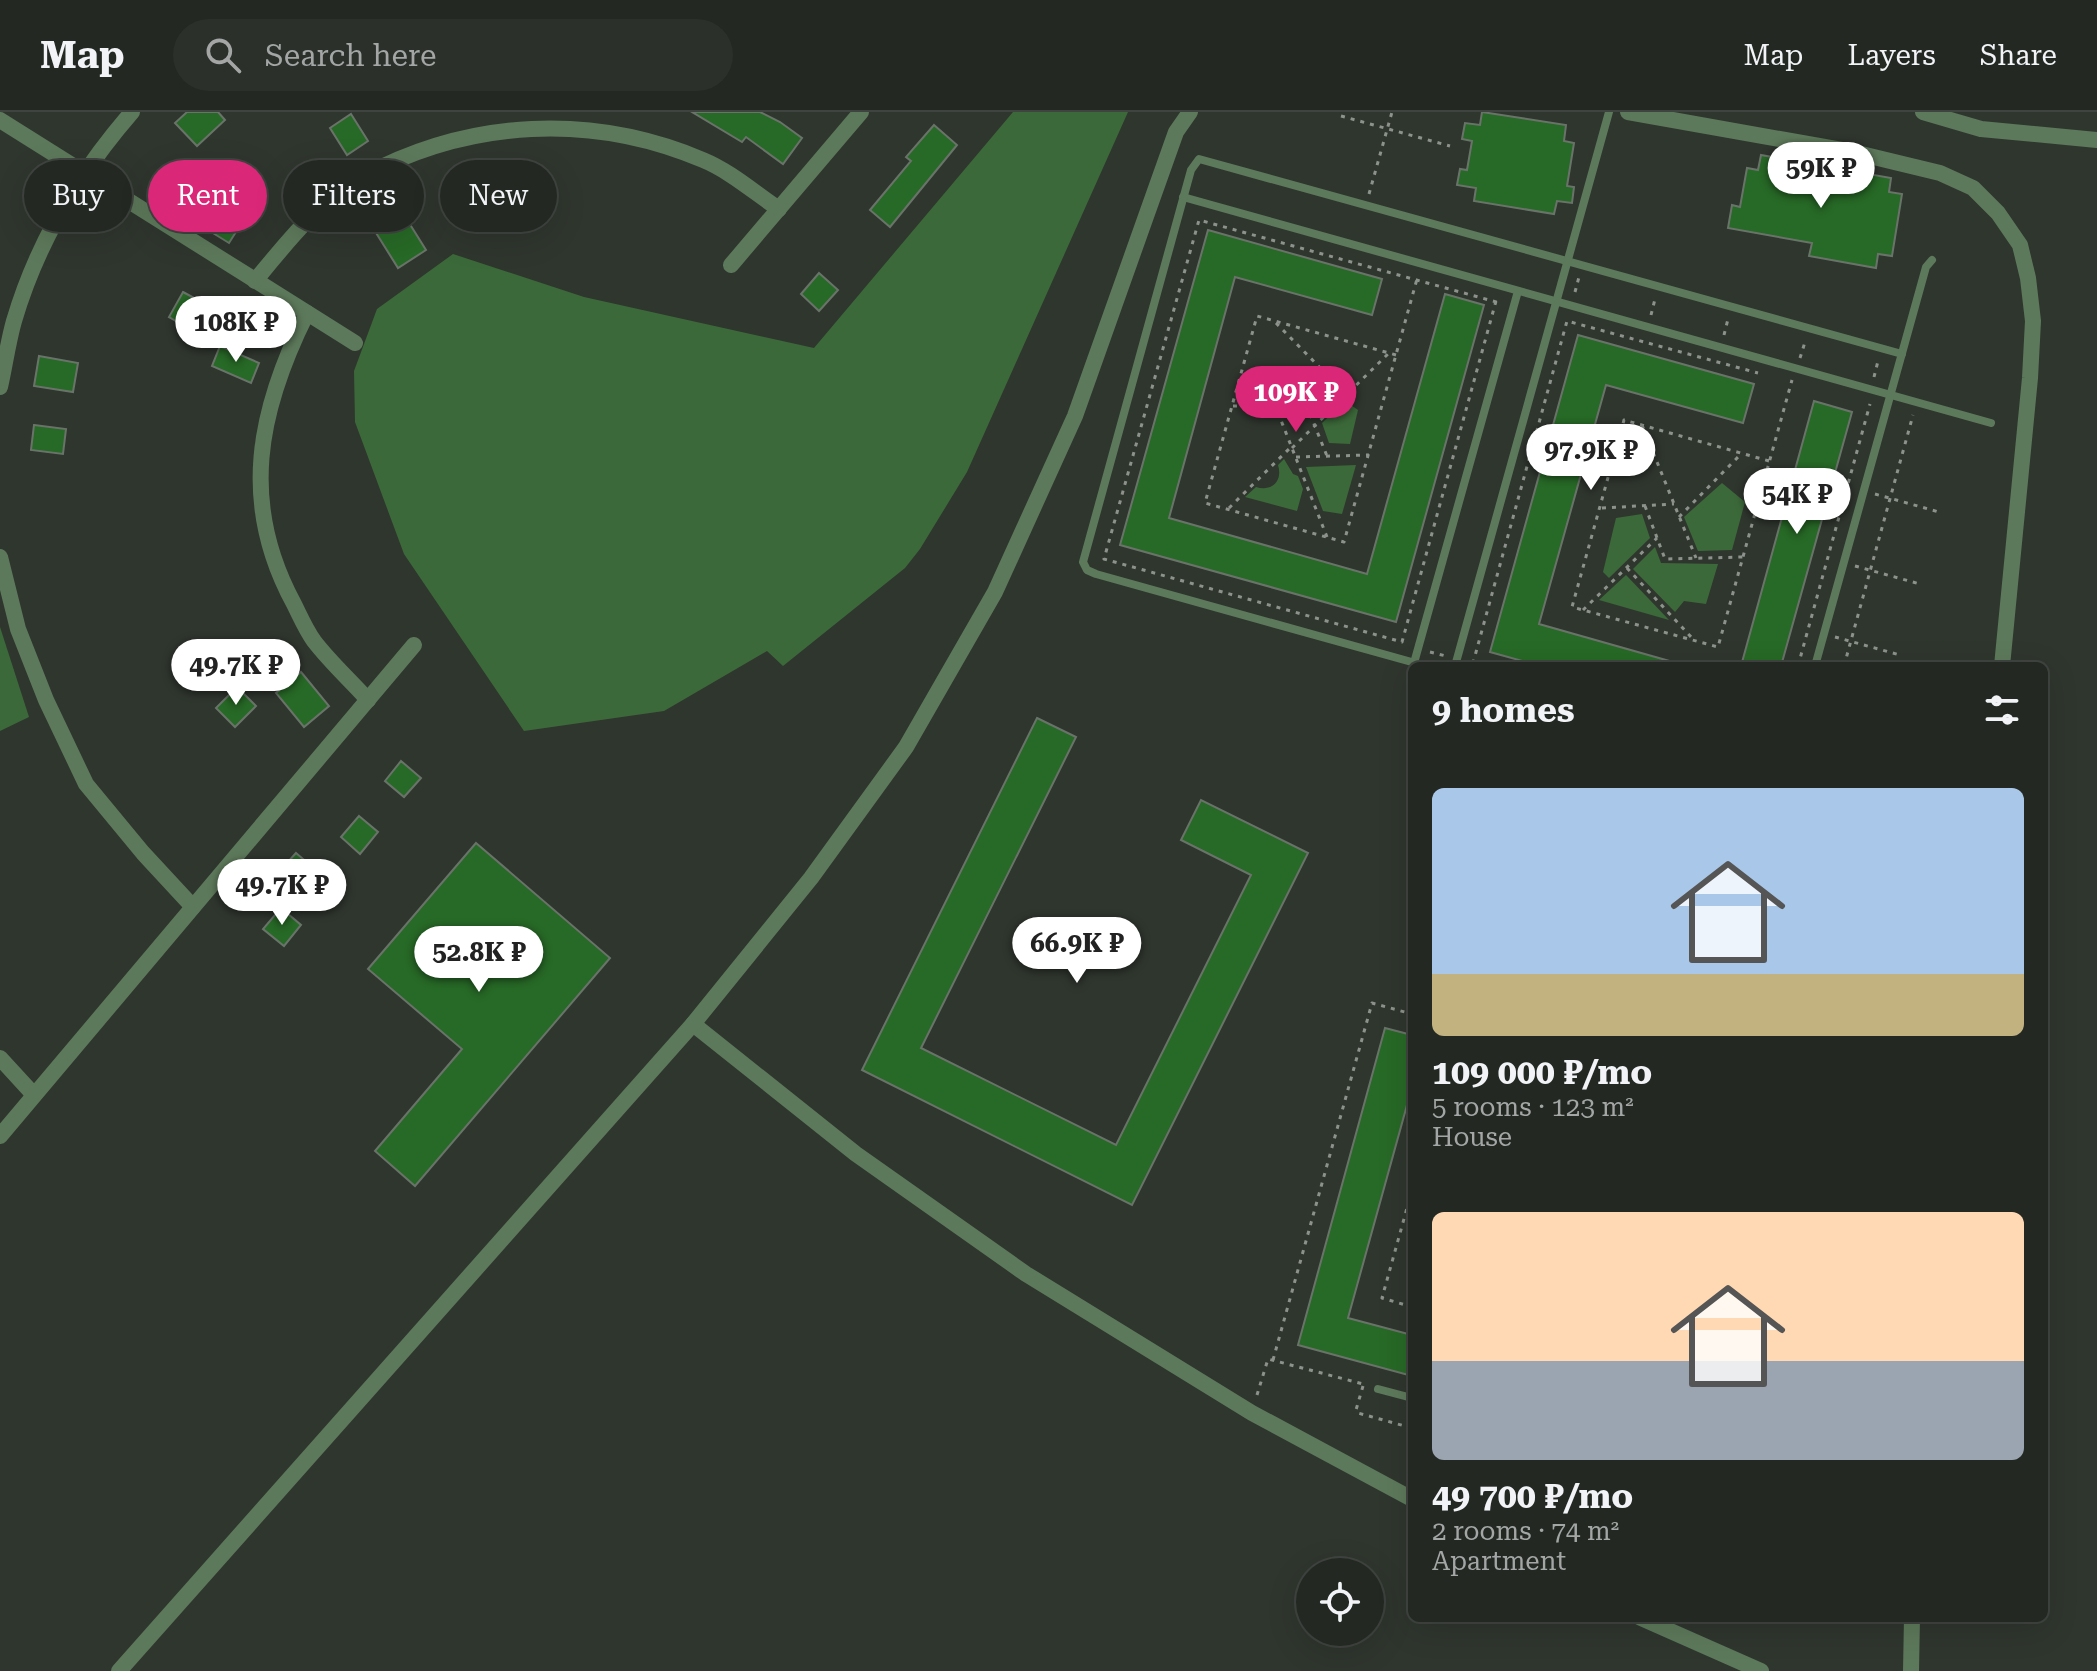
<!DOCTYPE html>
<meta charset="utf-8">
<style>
body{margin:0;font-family:"Roboto Serif",serif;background:#2b302a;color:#f1f3f6;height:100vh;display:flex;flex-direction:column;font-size:30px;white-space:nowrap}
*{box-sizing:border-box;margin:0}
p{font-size:26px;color:#a3a6a5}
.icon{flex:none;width:44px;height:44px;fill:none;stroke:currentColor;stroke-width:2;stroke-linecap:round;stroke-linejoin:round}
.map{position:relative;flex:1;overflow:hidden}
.panel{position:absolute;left:1408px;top:550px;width:640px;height:960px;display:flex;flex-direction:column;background:#232822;border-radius:12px;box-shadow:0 8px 32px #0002,0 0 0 2px #404440}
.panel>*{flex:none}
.hud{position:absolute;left:24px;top:48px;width:760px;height:72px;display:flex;gap:16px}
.controls{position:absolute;left:1296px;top:1446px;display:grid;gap:16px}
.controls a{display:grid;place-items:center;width:88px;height:88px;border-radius:50%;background:#232822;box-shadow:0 8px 32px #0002,0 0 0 2px #404440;font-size:40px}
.price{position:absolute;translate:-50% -68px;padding:0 18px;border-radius:28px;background:#fff;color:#222;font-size:26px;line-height:52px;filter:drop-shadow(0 2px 4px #0008)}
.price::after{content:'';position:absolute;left:50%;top:48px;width:24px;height:18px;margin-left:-12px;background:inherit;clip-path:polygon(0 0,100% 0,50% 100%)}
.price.active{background:#db2777;color:#fff}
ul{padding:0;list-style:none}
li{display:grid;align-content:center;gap:16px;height:424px;padding:0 24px}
li span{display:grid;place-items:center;height:248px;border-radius:12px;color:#555}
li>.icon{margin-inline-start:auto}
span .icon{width:144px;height:144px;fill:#fffc;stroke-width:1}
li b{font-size:34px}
h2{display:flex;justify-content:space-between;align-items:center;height:96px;padding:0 24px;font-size:34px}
.pill{padding:0 28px;border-radius:36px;background:#232822;box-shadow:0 8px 32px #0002,0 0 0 2px #404440;font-size:28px;line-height:72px}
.pill.active{background:#db2777;color:#fff}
header{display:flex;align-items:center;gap:48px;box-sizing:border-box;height:112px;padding:0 40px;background:#232822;border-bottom:2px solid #404440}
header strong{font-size:38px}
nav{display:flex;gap:44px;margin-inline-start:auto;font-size:28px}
.search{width:560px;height:72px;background:#2b302a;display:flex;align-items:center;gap:20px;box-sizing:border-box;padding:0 28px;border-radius:44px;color:#a3a6a5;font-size:30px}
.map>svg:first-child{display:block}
</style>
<header>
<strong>Map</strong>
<div class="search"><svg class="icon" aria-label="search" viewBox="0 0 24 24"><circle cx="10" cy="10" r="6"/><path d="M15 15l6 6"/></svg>Search here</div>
<nav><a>Map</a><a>Layers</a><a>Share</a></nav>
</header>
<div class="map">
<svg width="2097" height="1559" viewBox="0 0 2097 1559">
<rect width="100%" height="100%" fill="#2f362e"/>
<g fill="#3c693a">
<polygon points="1013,0 1128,0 967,360 920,437 905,456 783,554 767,539 664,599 524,619 404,442 355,310 354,259 377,197 453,142 584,185 814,236"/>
<polygon points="1345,289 1358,298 1350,332 1329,331 1322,311"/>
<path d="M1284,347L1293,362L1298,364L1303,377L1297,399L1245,385L1256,375C1272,380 1283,369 1278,353Z"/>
<polygon points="1356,353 1342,402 1323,399 1306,355"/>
<polygon points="1722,371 1745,390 1732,438 1698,439 1684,405"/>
<polygon points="1642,402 1650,426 1609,466 1603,460 1616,406"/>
<polygon points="1655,435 1661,451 1718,452 1706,492 1684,489 1675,500 1633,457"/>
<polygon points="1626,463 1669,508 1599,488"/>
<polygon points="0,515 29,605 0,619"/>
</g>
<g fill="#276926" stroke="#6a736a" stroke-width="2">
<polygon points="187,0 218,0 225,8 197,34 175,11"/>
<polygon points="692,0 760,0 780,10 802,26 783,52 746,25 742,30"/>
<polygon points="1482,0 1566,13 1564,29 1574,31 1567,74 1574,75 1572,91 1557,89 1554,102 1474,89 1476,76 1457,73 1460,57 1467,58 1472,29 1462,27 1465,11 1480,13"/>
<polygon points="351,2 368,29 347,43 330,16"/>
<polygon points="934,13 957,33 890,115 870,98 911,49 906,45"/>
<polygon points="1761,43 1891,66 1889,80 1902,82 1892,144 1878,142 1876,156 1809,144 1812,131 1728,116 1732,93 1740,95 1747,56 1758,58"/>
<polygon points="216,86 246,104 229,131 200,113"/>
<polygon points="396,90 426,138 398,156 368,108"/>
<polygon points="1208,118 1382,167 1372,203 1235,165 1169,406 1367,462 1445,182 1484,193 1396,510 1120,433"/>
<polygon points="819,161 838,178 819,199 801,182"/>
<polygon points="183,180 220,200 206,226 169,205"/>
<polygon points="1578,223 1754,272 1743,311 1606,273 1539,512 1673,550 1672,554 1540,554 1490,540"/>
<polygon points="220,234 259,251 251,271 212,254"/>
<polygon points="39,244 78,251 73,280 34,274"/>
<polygon points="1814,289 1852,300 1781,554 1741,554"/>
<polygon points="34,313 66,317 63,342 31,338"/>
<polygon points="301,560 329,594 304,615 276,581"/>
<polygon points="237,575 256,594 235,615 216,596"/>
<polygon points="1037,606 1076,625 921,936 1116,1033 1251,763 1181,728 1201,688 1308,741 1132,1093 862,958"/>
<polygon points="401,649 421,666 404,685 385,669"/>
<polygon points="359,704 378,720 360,742 341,725"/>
<polygon points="476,731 610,846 415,1074 375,1039 462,937 368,857"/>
<polygon points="296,741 323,764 306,783 279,760"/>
<polygon points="281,796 301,813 284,834 263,817"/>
<polygon points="1385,916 1412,923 1412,975 1348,1206 1412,1223 1412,1264 1298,1233"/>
</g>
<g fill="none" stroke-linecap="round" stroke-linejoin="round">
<g stroke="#8d938c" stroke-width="3" stroke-dasharray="4 6" stroke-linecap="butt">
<polyline points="1341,4 1450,34"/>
<polyline points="1369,82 1392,0"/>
<polyline points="1575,180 1579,165"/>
<polyline points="1496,189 1402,530 1104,447 1199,108 1500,191"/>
<polyline points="1651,203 1655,187"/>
<polyline points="1276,211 1346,282"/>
<polyline points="1724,223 1728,207"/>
<polyline points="1396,243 1257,204 1205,391 1344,430 1417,167"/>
<polyline points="1800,246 1805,230"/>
<polyline points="1874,265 1878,249"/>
<polyline points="1277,293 1306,292 1327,344"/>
<polyline points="1233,294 1275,293 1327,425"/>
<polyline points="1642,313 1696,446"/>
<polyline points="1292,336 1389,241"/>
<polyline points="1296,345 1369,343"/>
<polyline points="1769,349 1624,308 1572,495 1718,535 1792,268"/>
<polyline points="1875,382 1939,400"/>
<polyline points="1645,394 1665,447 1743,445"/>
<polyline points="1229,396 1292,334"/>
<polyline points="1602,396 1674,392"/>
<polyline points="1679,405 1741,342"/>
<polyline points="1855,454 1920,472"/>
<polyline points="1627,456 1692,526"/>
<polyline points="1583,498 1657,426"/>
<polyline points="1835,525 1900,543"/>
<polyline points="1430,540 1446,544"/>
<polyline points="1483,554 1473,551 1567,209 1758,261"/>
<polyline points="1798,554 1870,292"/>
<polyline points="1844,554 1913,303"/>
<polyline points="1412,1078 1382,1186 1412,1195"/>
<polyline points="1273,1248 1372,891 1412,902"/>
<polyline points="1363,1274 1356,1298 1358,1301 1412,1316"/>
<polyline points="1257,1283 1268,1247 1367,1273"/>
</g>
<g stroke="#5d795b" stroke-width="8">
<polyline points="1183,85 1991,311"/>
<polyline points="1414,551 1518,179"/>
<polyline points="1426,554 1096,462 1087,458 1083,450 1191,58 1199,47 1902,242"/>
<polyline points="1455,554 1609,0"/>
<polyline points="1815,554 1926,155 1932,148"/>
<polyline points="1378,1277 1412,1286"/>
</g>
<g stroke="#5d795b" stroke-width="16">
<polyline points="1628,0 1853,40 1940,61 1973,76 1998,101 2020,133 2028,166 2033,209 2030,266 2002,554"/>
<polyline points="1923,0 1981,17 2097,28"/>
<polyline points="0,8 355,231"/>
<polyline points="731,153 861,0"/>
<path d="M255,169C286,131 320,88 364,64C470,7 592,1 703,48C730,59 755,81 779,97"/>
<path d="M307,201C258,299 239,391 294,492C300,504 306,518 314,529C330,550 350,568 368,588"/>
<path d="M0,275C5,253 8,230 14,209C37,131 79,61 132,0"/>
<polyline points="0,445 18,517 46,588 86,672 143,741 193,795"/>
<polyline points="693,912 856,1042 1026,1162 1252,1301 1412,1387"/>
<polyline points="0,946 34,983"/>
<polyline points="0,1024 414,533"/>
<polyline points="1641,1506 1761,1559"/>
<polyline points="119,1559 693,912 811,766 906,635 995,480 1075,304 1176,20 1190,0"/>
<polyline points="1911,1559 1912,1506"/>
</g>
</g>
</svg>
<div class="controls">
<a><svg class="icon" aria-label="locate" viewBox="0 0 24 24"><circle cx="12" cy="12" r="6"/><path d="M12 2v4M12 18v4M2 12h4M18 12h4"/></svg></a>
</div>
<b class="price" style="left:1821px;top:98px">59K ₽</b>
<b class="price" style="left:236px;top:252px">108K ₽</b>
<b class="price active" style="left:1296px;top:322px">109K ₽</b>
<b class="price" style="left:1591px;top:380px">97.9K ₽</b>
<b class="price" style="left:1797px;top:424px">54K ₽</b>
<b class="price" style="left:236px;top:595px">49.7K ₽</b>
<b class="price" style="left:282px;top:815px">49.7K ₽</b>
<b class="price" style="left:1077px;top:873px">66.9K ₽</b>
<b class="price" style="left:479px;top:882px">52.8K ₽</b>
<div class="hud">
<a class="pill">Buy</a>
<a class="pill active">Rent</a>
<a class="pill">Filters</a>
<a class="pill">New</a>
</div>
<section class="panel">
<h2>9 homes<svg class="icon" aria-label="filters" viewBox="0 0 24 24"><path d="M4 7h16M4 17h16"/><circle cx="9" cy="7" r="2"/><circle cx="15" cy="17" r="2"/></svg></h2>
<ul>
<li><span style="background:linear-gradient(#a9c7e8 75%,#c2b280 0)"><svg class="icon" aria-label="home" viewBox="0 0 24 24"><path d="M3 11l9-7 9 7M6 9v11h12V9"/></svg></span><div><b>109 000 ₽/mo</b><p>5 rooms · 123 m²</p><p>House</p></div></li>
<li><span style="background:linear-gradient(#ffd9b3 60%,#9aa5b1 0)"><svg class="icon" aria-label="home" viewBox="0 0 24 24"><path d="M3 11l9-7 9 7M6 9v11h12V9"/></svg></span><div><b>49 700 ₽/mo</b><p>2 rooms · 74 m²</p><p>Apartment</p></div></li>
</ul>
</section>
</div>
